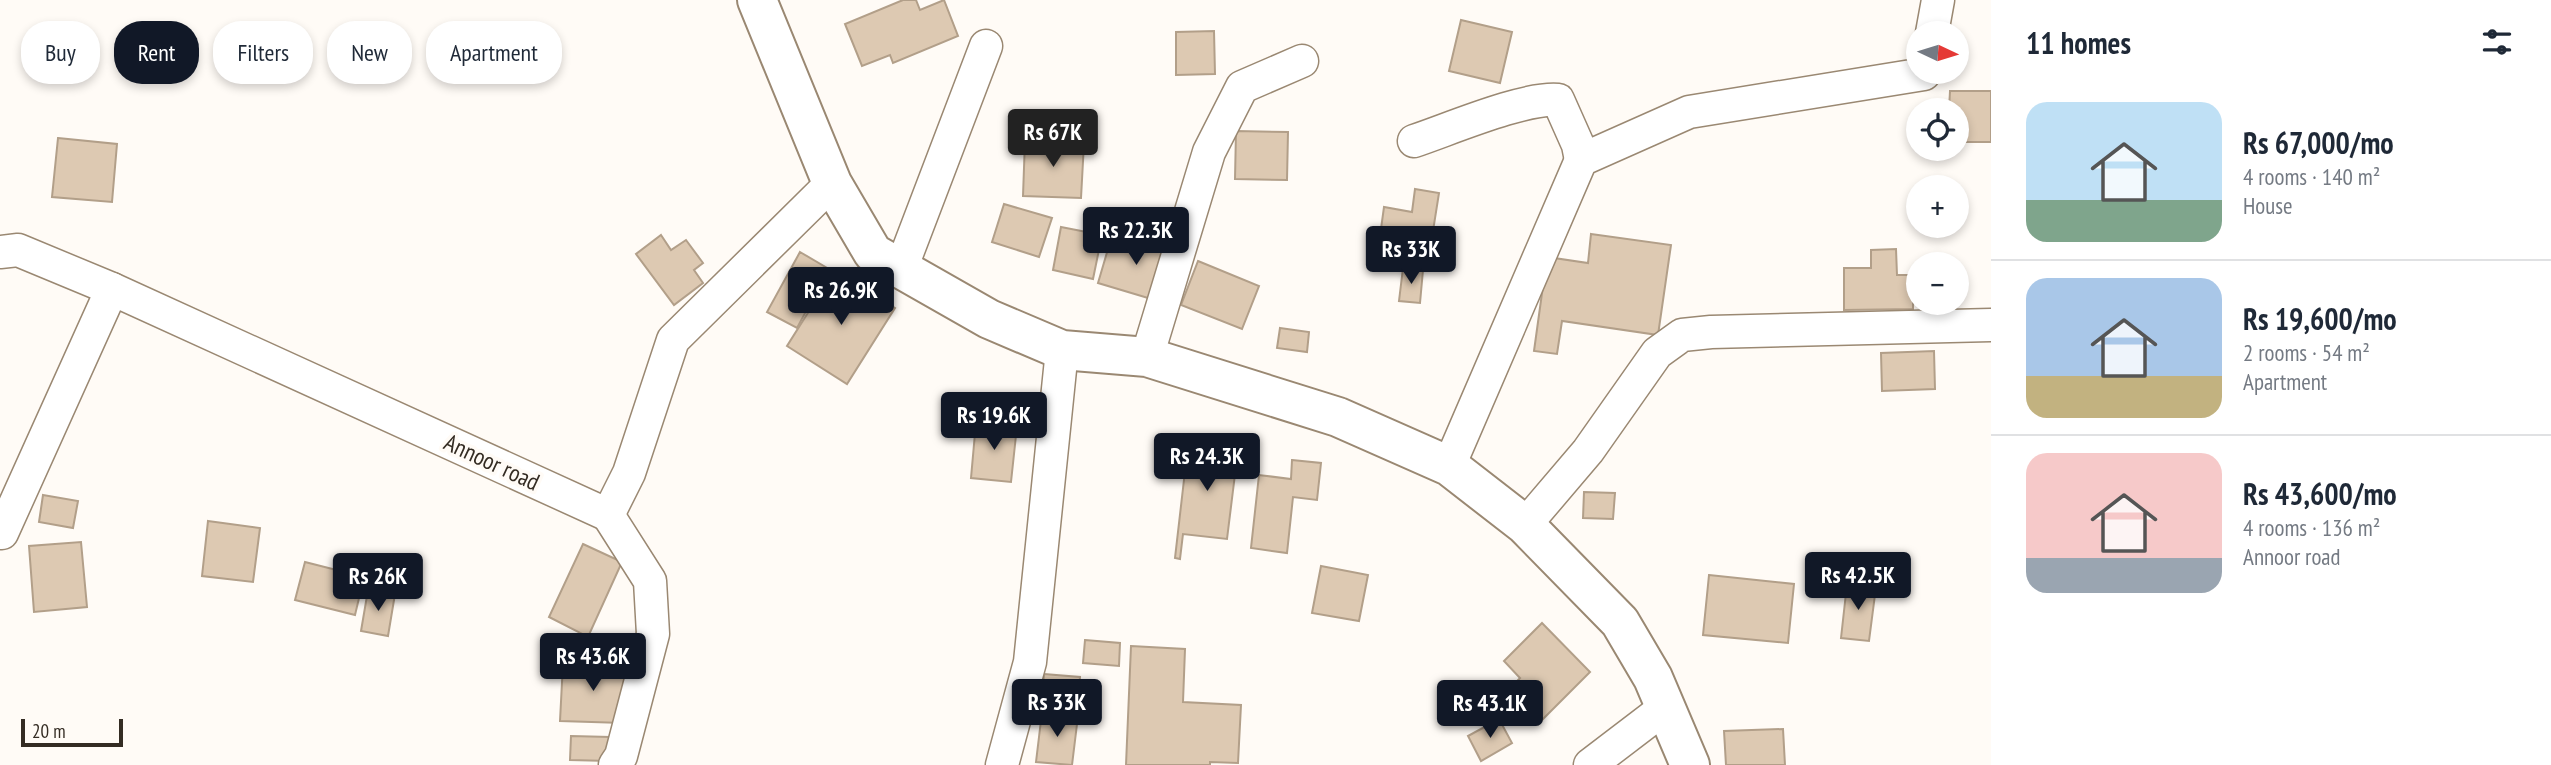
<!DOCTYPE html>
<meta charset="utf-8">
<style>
body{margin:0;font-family:"PT Sans Narrow",sans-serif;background:#f6f6f7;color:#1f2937;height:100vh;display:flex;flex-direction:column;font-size:26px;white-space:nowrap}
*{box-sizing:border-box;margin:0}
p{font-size:23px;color:#747a83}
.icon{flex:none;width:38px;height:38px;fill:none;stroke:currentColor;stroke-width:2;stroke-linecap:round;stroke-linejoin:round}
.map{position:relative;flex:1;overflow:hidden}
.drawer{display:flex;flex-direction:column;background:#fff;width:560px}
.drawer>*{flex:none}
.banner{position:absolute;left:21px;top:21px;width:665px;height:63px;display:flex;gap:14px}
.needle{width:46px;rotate:94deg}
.tools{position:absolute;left:1906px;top:21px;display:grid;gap:14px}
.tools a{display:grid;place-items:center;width:63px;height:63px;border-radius:50%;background:#fff;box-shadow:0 4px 10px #0003;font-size:35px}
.scale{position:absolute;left:21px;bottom:18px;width:102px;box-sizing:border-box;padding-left:7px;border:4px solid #342c23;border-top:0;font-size:19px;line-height:24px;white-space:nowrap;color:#342c23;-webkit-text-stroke:5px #fffbf6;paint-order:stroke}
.price{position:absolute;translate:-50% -60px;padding:0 16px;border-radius:7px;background:#111827;color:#fff;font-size:23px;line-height:46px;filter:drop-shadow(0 2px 4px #0008)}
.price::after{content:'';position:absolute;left:50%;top:42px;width:21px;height:16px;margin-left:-10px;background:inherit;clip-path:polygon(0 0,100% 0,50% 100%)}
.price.on{background:#222;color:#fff}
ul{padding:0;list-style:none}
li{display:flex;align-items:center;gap:21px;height:175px;padding:0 35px}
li+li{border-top:2px solid #e0e1e3}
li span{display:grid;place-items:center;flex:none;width:196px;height:140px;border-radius:21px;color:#555}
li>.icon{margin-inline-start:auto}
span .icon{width:84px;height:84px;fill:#fffc;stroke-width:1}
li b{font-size:30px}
h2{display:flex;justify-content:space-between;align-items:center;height:84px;padding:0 35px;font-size:30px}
.chip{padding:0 24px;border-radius:28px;background:#fff;box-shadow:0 4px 10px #0003;font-size:24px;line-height:63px}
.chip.on{background:#111827;color:#fff}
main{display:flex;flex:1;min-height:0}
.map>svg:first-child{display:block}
</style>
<main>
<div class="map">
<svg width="1991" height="765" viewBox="0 0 1991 765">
<rect width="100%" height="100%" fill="#fffbf6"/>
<g fill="#ddc9b2" stroke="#b29f89" stroke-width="2">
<polygon points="903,0 916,0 920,10 944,0 958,36 893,63 890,55 862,66 845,24"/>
<polygon points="1461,20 1512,32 1500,83 1449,71"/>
<polygon points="1214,31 1215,74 1176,75 1176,32"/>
<polygon points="1950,91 1991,91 1991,142 1956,142 1956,110 1949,110"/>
<polygon points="1236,131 1288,132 1287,180 1235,179"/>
<polygon points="58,138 117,144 112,202 52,197"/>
<polygon points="1025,140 1084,143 1081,198 1023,196"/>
<polygon points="1415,189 1439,193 1433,231 1415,229 1410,263 1377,258 1384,207 1412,212"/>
<polygon points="1004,204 1052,218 1039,257 992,242"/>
<polygon points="1061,227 1102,235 1093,279 1053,270"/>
<polygon points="1113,232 1173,250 1158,301 1098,283"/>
<polygon points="1591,234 1671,245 1658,335 1562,321 1557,354 1534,351 1547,257 1588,263"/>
<polygon points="661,235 671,250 686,240 703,263 694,270 703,283 674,305 636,254"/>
<polygon points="1896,249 1897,275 1913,275 1913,309 1844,310 1844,268 1871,268 1871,250"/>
<polygon points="800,252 829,269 797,328 767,312"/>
<polygon points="1198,261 1259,286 1242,329 1181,305"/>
<polygon points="1403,268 1423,270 1420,303 1399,301"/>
<polygon points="835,270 895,308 847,384 787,346"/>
<polygon points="1280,328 1309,332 1307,352 1277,348"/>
<polygon points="1934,351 1935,389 1882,391 1881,353"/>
<polygon points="976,422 1017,426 1011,482 971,478"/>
<polygon points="1188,445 1238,450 1227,539 1183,534 1180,559 1175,558"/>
<polygon points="1292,460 1321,463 1317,500 1293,497 1287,553 1251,548 1259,475 1291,479"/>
<polygon points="1584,492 1615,493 1613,519 1583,518"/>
<polygon points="43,495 78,501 73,528 39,522"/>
<polygon points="208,521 260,528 253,582 202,576"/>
<polygon points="81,542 87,607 34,612 29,546"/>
<polygon points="583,544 622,562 588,637 549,617"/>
<polygon points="305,562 364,577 355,615 295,600"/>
<polygon points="1321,566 1368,575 1359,621 1312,613"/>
<polygon points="1709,575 1794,584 1788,643 1703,635"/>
<polygon points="1847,584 1876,587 1869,641 1841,638"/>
<polygon points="368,590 395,594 388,636 361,631"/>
<polygon points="1542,623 1590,672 1538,724 1507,692 1520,678 1504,661"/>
<polygon points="1085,640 1120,643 1119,666 1083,663"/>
<polygon points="1131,646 1185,649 1183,702 1241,705 1238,763 1210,762 1210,765 1126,765"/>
<polygon points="563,663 625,666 623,723 560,721"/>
<polygon points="1044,674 1080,677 1078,702 1042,700"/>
<polygon points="1042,712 1078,716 1072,765 1036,762"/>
<polygon points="1499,719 1512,743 1481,761 1468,736"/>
<polygon points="1783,729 1785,765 1726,765 1724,731"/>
<polygon points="571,736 610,737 609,761 570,760"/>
</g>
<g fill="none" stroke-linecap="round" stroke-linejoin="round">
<defs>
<g id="minor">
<polyline points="1932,33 1938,0"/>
<path d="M1414,141C1450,129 1524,97 1558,100L1578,145L1581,160"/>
<polyline points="0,252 18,250 112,289 608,515 629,473 673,340 832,183"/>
<polyline points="901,269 986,46"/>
<polyline points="1147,357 1209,152 1242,87 1302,61"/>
<polyline points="1449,466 1581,160 1689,112 1924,74 1924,72"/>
<polyline points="608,515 650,581 653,634 621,756 615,765"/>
<polyline points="1525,525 1588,451 1657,353 1682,335 1711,332 1991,325"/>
<polyline points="2,533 112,289"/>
<polyline points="1002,765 1030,662 1062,350"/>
<polyline points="1590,765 1666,707"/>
</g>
<polyline id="primary" points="757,0 832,183 873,253 989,319 1062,350 1147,357 1338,417 1449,466 1525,525 1620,622 1653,678 1690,765"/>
</defs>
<use href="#minor" stroke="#9a8872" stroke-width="35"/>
<use href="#primary" stroke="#9a8872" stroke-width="42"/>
<use href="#minor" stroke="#fff" stroke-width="32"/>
<use href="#primary" stroke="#fff" stroke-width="38"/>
</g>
<g text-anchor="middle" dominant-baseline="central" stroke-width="7" stroke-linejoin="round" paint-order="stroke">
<g font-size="24" fill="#342c23" stroke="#fffbf6">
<text transform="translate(492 462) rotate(25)">Annoor road</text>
</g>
</g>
</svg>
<div class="tools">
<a><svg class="needle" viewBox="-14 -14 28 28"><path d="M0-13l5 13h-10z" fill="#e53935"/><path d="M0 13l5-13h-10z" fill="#747a83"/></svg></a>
<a><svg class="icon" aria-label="locate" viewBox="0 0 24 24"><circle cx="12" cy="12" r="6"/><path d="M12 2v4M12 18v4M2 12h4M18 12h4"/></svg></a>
<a>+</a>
<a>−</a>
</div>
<div class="scale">20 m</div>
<b class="price on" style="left:1053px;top:169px">Rs 67K</b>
<b class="price" style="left:1136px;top:267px">Rs 22.3K</b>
<b class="price" style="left:1411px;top:286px">Rs 33K</b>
<b class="price" style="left:841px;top:327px">Rs 26.9K</b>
<b class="price" style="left:994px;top:452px">Rs 19.6K</b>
<b class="price" style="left:1207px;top:493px">Rs 24.3K</b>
<b class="price" style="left:1858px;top:612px">Rs 42.5K</b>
<b class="price" style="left:378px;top:613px">Rs 26K</b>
<b class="price" style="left:593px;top:693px">Rs 43.6K</b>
<b class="price" style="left:1057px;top:739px">Rs 33K</b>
<b class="price" style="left:1490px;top:740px">Rs 43.1K</b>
<div class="banner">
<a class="chip">Buy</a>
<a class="chip on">Rent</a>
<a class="chip">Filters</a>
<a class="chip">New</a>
<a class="chip">Apartment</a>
</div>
</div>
<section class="drawer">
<h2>11 homes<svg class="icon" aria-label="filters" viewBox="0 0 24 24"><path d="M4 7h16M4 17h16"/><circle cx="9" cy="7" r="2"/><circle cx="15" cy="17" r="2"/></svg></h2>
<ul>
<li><span style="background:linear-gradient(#bfe0f5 70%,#7fa58c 0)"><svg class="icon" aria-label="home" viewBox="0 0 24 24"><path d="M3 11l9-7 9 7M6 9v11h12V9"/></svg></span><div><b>Rs 67,000/mo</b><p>4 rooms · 140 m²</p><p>House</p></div></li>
<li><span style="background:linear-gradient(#a9c7e8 70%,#c2b280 0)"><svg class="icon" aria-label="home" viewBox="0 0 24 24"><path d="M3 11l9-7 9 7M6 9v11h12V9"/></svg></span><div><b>Rs 19,600/mo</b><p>2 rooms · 54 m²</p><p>Apartment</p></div></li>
<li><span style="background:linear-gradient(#f6c9c9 75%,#9aa5b1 0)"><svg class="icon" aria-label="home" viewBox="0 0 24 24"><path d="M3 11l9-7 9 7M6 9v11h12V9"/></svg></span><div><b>Rs 43,600/mo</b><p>4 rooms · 136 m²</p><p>Annoor road</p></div></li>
</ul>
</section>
</main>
